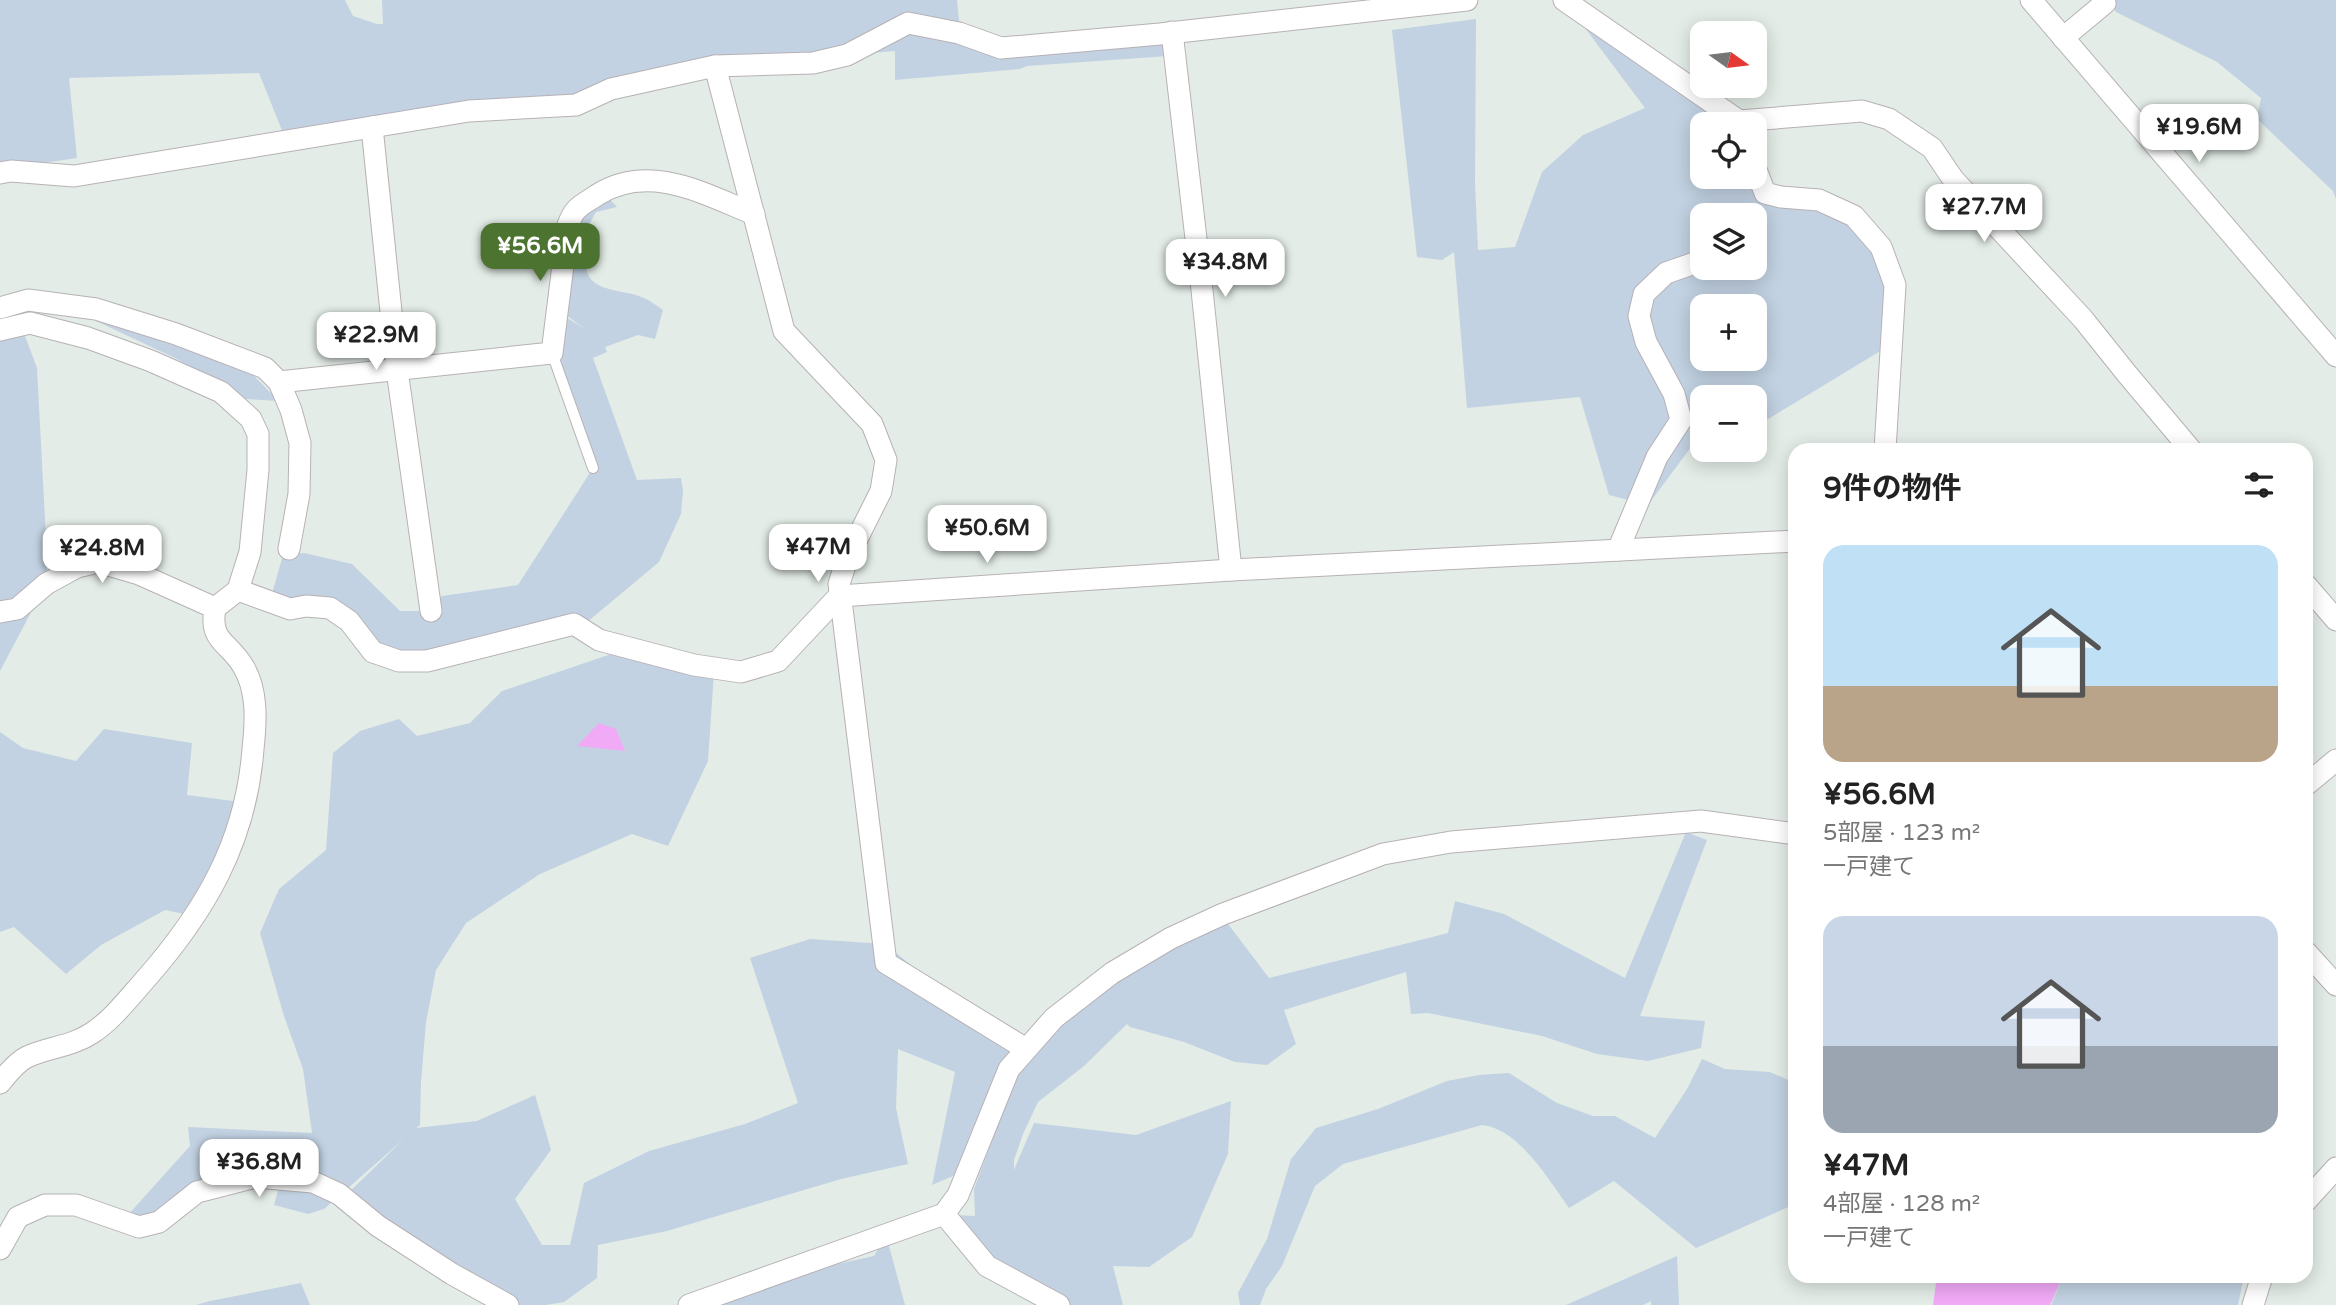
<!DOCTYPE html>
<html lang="ja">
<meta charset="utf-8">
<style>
body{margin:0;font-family:"Varela Round","Noto Sans JP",sans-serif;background:#f2f2f2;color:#222;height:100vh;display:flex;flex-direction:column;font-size:26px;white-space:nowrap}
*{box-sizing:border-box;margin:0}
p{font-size:23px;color:#767676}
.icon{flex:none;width:38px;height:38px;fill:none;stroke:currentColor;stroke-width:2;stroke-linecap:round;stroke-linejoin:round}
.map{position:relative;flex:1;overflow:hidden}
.sheet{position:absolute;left:1788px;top:443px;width:525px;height:840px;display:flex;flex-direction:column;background:#fff;border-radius:21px;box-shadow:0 4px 18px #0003}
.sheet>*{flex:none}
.needle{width:46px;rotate:104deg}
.fabs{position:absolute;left:1690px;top:21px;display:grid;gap:14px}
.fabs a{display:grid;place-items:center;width:77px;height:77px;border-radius:14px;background:#fff;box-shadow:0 4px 18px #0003;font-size:35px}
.price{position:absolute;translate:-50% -60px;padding:0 16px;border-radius:14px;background:#fff;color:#222;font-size:23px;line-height:46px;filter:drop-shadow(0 2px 4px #0008)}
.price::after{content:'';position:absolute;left:50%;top:42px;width:21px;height:16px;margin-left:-10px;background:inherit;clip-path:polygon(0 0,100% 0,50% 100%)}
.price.on{background:#4c732f;color:#fff}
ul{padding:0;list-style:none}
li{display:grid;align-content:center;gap:14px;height:371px;padding:0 35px}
li span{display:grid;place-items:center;height:217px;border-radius:21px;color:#555}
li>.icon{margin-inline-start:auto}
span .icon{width:126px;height:126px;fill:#fffc;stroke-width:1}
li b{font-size:30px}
h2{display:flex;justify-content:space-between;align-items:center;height:84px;padding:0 35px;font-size:30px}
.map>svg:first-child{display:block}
</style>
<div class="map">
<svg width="2336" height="1305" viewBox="0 0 2336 1305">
<rect width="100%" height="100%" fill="#e3ece6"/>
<g fill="#c2d2e2" fill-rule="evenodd">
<polygon points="0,0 345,0 353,16 377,24 383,24 382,0 957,0 960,31 1001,48 1169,33 1168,56 1027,66 1020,69 895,80 895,51 859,54 571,97 283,133 259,73 69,78 77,158 0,169"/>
<path d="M1564,0L1740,124H1703V177H1755V152L1773,186L1865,228L1894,306L1892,344L1755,427V397H1703V431L1648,505L1609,495L1580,397L1467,408L1454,252L1442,260L1417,257L1392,30L1476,19L1475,184L1478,250L1515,247L1542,172L1583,135L1645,108ZM1703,215H1755V268H1703ZM1703,306H1755V359H1703Z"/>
<polygon points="2108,0 2336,0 2336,199 2333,191 2257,119 2261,98 2217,62 2116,12"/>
<path d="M606,195L617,207L596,212C586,228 586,236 585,254C583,296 617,286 644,298C651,301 657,306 663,310L655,339L638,335L605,347L607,352L593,358L637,480L681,478L683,491L681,514L659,562L580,628L390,658L349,621L271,597L283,555L304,553L352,564L400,611H431L442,596L518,585L593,468L552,364L564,316L585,329L562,312L571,217Z"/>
<polygon points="75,311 250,372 279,401 246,399 175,358"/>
<polygon points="0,324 22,328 37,368 47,557 46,584 0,671"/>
<polygon points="623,650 714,672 708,761 668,846 632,834 540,874 466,923 436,970 426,1022 421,1082 420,1125 416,1128 477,1121 535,1095 551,1150 515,1199 542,1245 570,1245 584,1183 649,1151 745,1124 798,1103 750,958 810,939 885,944 1021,1054 960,1173 932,1185 955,1072 898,1049 896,1108 908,1164 841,1179 667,1231 598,1245 597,1278 564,1302 546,1305 508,1305 343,1198 404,1139 324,1209 308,1214 274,1205 281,1180 201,1187 159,1222 127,1216 190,1146 188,1127 312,1133 303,1069 284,1016 260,933 279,889 326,850 333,753 360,731 399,719 417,736 470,723 502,691"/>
<polygon points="104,729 192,743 187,795 241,802 194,916 165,910 101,945 66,974 14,927 0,932 0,732 23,748 76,761"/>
<polygon points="1686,832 1707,840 1640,1016 1705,1021 1701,1048 1648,1061 1597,1054 1542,1036 1428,1013 1411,1014 1406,972 1284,1010 1296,1044 1267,1065 1235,1062 1184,1042 1130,1027 1127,1024 1084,1066 1038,1102 1023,1134 1014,1160 1014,1170 1034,1123 1136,1135 1231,1101 1228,1154 1192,1237 1149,1267 1113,1266 1123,1305 1070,1305 987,1266 955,1215 975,1216 974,1189 1026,1049 1105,978 1225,920 1269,978 1448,933 1455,901 1504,914 1625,978"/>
<path d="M1702,1059L1725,1069L1770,1072L1795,1083V1204L1696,1248L1614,1181L1569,1208C1549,1180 1518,1128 1482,1125L1343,1164L1315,1186L1282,1266L1266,1289L1260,1305H1240L1238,1293L1267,1239L1291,1159L1316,1128L1378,1109L1447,1081L1479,1075L1509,1073L1557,1103L1593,1116H1615L1655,1138L1687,1089Z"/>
<polygon points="886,1235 905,1305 689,1305 754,1282 874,1256"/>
<polygon points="1677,1256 1679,1305 1651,1305 1651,1301 1643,1305 1566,1305"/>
<polygon points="2063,1276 2244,1276 2238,1305 2051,1305"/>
<polygon points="301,1283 310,1305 196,1305 210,1301"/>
</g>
<g fill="#f1aaf6">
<polygon points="599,723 616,729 625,751 577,746"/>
<polygon points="1937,1276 2063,1276 2050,1305 1933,1305"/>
</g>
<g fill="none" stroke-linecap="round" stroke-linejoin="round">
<defs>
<polyline id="service" points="552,353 593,468"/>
<g id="minor">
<polyline points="1564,0 1739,121 1740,124"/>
<polyline points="2031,0 2336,356"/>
<polyline points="1172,32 1202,290 1231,570"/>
<polyline points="2063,38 2105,3 2104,0"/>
<polyline points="715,66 784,331 872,424 886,460 881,491 847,559 839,584 886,963 1026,1049"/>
<polyline points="1739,121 1862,111 1889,119 1932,148 1953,179 2083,319 2127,374 2191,450"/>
<polyline points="372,127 397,370 431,611"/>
<polyline points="1755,167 1765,193 1781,197 1819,200 1854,216 1881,247 1895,285 1885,450"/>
<polyline points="0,173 11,171 74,176 469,111 576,105 611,89 715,66 813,63 847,55 908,23 959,33 1001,48 1160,34 1467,0"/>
<polyline points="0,308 28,300 96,309 176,334 265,368 279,382 291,410 300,443 299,494 289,549"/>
<path d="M0,330L30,323L88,338L151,361L221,392L251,419L258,434V470L250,552L238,590L215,608C209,642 228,641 243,666C258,690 256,722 253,749C246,842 205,912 144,981C128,999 112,1020 92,1033C71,1047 48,1047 27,1057C17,1062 7,1074 0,1083"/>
<path d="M279,382L552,353L568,225C575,206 581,206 597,195C649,162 704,194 754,214"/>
<polyline points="1618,550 1657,457 1681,420 1674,394 1646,342 1639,316 1644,294 1666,273 1703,260"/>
<polyline points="2306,585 2336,620"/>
<polyline points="238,590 290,609 306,606 330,608 349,621 373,652 399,661 427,661 574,624 599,640 694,665 741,672 778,661 839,596 1231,570 1796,541"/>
<polyline points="0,612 17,609 46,584 77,567 98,562 139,574 215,608"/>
<polyline points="2306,785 2336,760"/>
<polyline points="2306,952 2336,985"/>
<polyline points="2306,1201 2336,1168"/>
<polyline points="944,1214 987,1266 1059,1305"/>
<polyline points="0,1249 18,1217 45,1205 76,1205 139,1227 159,1222 197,1192 256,1177 313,1182 339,1194 378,1226 452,1274 508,1305"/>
<polyline points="689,1305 944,1214 958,1195 1009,1069 1054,1018 1112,973 1171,938 1223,914 1383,854 1451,842 1701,821 1796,834"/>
<polyline points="2253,1305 2262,1276"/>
</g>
</defs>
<use href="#service" stroke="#b7b1b6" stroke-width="12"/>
<use href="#minor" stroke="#b7b1b6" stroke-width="23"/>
<use href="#service" stroke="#fff" stroke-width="10"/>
<use href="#minor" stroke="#fff" stroke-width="21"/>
</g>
</svg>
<div class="fabs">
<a><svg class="needle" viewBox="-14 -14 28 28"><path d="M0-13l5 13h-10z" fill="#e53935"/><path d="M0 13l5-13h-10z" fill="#767676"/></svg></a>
<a><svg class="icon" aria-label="locate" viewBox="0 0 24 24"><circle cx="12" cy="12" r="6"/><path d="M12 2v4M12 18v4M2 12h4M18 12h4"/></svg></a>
<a><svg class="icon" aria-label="layers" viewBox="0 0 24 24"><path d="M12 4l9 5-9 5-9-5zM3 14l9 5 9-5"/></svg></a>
<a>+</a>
<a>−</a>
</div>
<b class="price" style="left:2199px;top:164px">¥19.6M</b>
<b class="price" style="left:1984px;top:244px">¥27.7M</b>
<b class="price on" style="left:540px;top:283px">¥56.6M</b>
<b class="price" style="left:1225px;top:299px">¥34.8M</b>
<b class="price" style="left:376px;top:372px">¥22.9M</b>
<b class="price" style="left:987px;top:565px">¥50.6M</b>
<b class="price" style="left:818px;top:584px">¥47M</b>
<b class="price" style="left:102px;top:585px">¥24.8M</b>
<b class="price" style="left:259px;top:1199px">¥36.8M</b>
<section class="sheet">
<h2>9件の物件<svg class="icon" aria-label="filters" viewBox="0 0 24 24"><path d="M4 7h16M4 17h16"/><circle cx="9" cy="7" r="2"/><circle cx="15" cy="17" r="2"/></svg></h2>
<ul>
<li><span style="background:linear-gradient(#bfe0f5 65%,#b9a48a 0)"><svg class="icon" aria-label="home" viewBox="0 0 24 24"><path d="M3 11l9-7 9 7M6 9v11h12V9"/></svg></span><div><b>¥56.6M</b><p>5部屋 · 123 m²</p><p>一戸建て</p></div></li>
<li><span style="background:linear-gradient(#c9d6e8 60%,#9aa5b1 0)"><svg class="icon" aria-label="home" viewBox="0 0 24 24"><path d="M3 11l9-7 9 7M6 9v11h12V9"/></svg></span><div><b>¥47M</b><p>4部屋 · 128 m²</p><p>一戸建て</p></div></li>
</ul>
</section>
</div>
